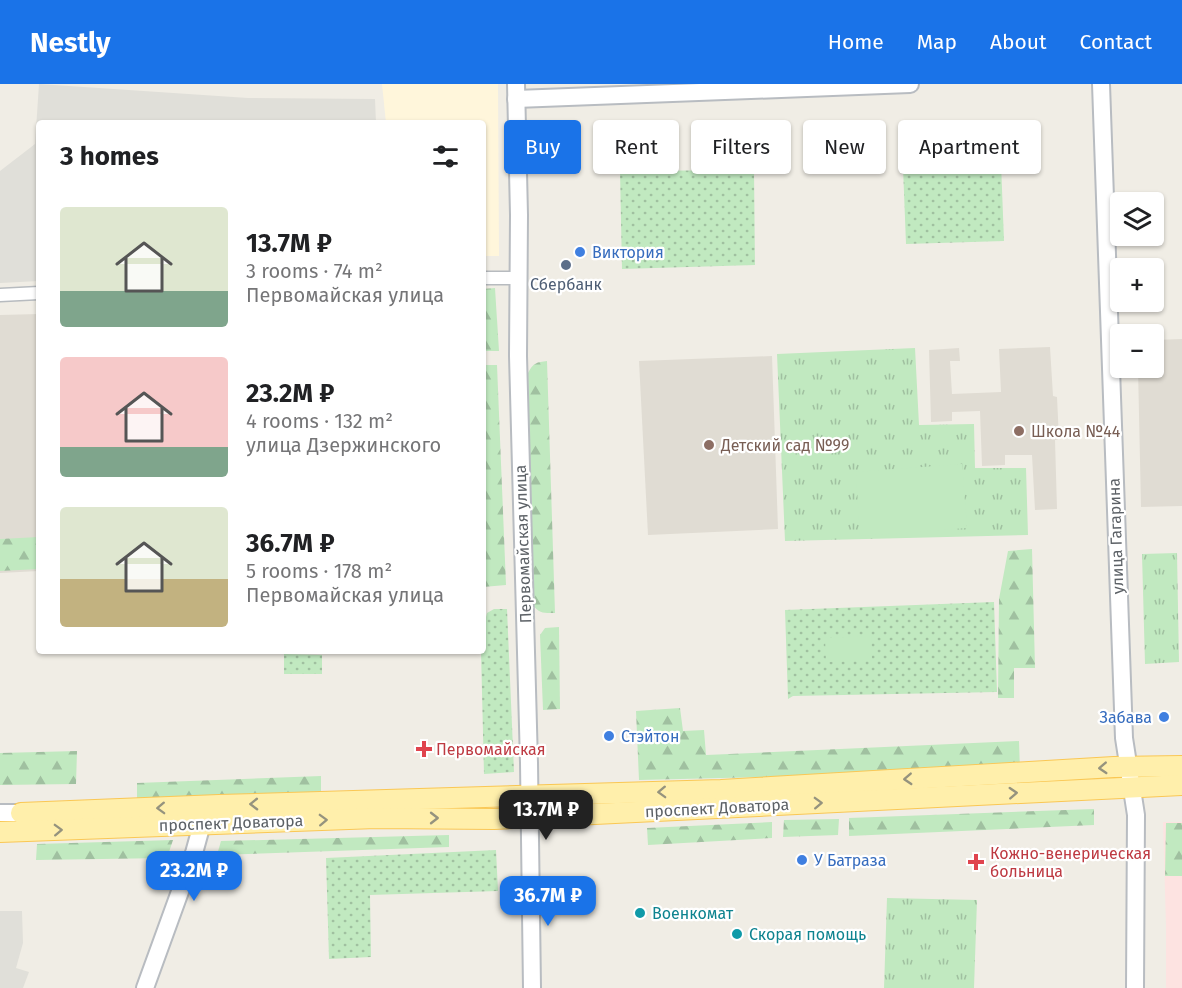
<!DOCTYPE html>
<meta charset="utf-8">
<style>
body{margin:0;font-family:"Fira Sans",sans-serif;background:#f2f2f2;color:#202124;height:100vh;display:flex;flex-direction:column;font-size:22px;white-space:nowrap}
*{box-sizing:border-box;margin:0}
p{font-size:20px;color:#757577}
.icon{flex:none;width:33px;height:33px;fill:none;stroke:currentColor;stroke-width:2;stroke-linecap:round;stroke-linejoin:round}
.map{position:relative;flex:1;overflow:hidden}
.sheet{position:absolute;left:36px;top:36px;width:450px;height:534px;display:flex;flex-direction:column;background:#fff;border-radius:6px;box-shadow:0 2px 4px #0004}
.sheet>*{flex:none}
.banner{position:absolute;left:504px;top:36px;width:570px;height:54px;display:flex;gap:12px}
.buttons{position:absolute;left:1110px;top:108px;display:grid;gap:12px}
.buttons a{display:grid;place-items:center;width:54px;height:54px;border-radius:6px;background:#fff;box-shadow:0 2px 4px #0004;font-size:30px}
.price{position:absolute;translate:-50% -51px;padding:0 14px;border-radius:12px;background:#1a73e8;color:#fff;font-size:20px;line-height:39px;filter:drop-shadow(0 2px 3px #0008)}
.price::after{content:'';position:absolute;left:50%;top:36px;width:18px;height:14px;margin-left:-9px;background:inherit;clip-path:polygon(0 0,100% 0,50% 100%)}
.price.selected{background:#222;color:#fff}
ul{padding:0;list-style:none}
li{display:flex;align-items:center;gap:18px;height:150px;padding:0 24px}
li span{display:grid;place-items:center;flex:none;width:168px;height:120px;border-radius:6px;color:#555}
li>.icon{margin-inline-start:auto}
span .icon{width:72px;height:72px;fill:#fffc;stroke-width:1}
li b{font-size:26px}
h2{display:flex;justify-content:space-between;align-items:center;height:72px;padding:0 24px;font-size:26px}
.chip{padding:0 21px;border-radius:6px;background:#fff;box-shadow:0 2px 4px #0004;font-size:21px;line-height:54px}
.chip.selected{background:#1a73e8;color:#fff}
header{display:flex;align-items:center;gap:36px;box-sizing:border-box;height:84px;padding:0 30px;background:#1a73e8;color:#fff}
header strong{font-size:28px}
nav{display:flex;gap:33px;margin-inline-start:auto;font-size:21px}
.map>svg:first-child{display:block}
</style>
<header>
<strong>Nestly</strong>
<nav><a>Home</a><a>Map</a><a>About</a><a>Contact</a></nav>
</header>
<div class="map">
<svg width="1182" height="904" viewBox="0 0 1182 904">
<defs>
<pattern id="grass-tufts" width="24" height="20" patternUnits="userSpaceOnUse" patternTransform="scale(1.5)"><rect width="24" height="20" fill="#c1e9c0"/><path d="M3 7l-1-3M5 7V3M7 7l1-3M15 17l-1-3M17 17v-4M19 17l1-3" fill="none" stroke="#a0c0a0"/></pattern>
<pattern id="forest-firs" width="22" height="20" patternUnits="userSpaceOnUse" patternTransform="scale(1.5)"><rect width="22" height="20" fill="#c1e9c0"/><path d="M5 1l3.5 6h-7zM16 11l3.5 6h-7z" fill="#a0c0a0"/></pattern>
<pattern id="park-dots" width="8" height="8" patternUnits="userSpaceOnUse" patternTransform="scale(1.5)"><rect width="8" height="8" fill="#c1e9c0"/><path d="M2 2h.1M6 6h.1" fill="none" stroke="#a0c0a0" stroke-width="1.8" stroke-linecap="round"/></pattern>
</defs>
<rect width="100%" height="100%" fill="#f0ede5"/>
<polygon fill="#fff6db" points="382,0 498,0 499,172 483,172 483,39 386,39"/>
<g fill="#e0dfd9">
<polygon points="39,0 248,14 375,15 376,39 39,39 39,197 0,199 0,87 35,60"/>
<polygon points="0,827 22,827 23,859 16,884 29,888 23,904 0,904"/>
</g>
<g fill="#e0dcd3">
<polygon points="39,230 39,487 0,489 0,231"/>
<polygon points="1182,255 1182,422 1141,423 1138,284 1154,284 1154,256"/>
<polygon points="1050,263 1053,312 1057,313 1059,355 1055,356 1057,425 1035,426 1032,371 1005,371 1005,381 982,382 980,327 952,328 952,337 931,338 929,266 959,264 960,277 950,277 952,310 1001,308 999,265"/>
<polygon points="772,272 778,445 648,451 639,277"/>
</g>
<polygon fill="#fde3e1" points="1163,738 1182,738 1182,904 1166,904 1166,841"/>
<g fill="url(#grass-tufts)">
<polygon points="915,264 919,341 974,340 975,384 1026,384 1028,451 785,457 777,270"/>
<polygon points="1177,469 1179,578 1145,580 1142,470"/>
<polygon points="887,814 977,816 974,904 884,904"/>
</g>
<g fill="url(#forest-firs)">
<polygon points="495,204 499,267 483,267 483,205"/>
<path d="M547,277L555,529C545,529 539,530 533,521L528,289C533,279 537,278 547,277Z"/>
<polygon points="483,281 497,281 506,501 483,503"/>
<polygon points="39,453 39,485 0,487 0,455"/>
<polygon points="1032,465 1035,584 1014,584 1014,614 998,614 999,515 1008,467"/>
<polygon points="559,543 560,625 543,626 540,551 545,544"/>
<polygon points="680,624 683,647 704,646 706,671 1019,657 1020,687 639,696 636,627"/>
<polygon points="77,667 76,700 0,701 0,669"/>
<polygon points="321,692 321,712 137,716 137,699"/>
<polygon points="1094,725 1094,741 849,752 849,734"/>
<polygon points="839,735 838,751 783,753 784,736"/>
<polygon points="772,738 772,754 648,761 647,744"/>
<polygon points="1166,739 1182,739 1182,792 1165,792"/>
<polygon points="449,751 449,763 217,771 221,757"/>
<polygon points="173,756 167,774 36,776 37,760"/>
</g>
<g fill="url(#park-dots)">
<polygon points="1001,79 1004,157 906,160 903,83"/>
<polygon points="754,86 755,181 622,185 620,87"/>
<polygon points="994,518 997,608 793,612 788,615 785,526"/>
<polygon points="494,525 507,525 514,688 484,690 481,567 483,567 483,545 487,529"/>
<polygon points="284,570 322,571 322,590 284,590"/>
<polygon points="496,766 498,807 370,811 371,873 329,875 326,774"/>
</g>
<g fill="#c1e9c0">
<polygon points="962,380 967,444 860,452 856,388"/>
<polygon points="871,552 872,576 826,578 825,554"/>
</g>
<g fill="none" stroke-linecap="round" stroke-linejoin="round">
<defs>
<g id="street">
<polyline points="483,194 518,194"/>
<polyline points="0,211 39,209"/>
</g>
<g id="secondary">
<polyline points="516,0 519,131 518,272 529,679 532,904"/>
<polyline points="1101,0 1124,654 1136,731 1135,904"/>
<polyline points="516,15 910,0"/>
<polyline points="0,729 21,729"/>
<polyline points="145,904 194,769 205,729"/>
</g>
<g id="primary">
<polyline points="21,729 219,721 721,706 1114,683 1182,682"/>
<polyline points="0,748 376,734 494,735 1182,701"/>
</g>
</defs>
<use href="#street" stroke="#b7bbbf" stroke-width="15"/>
<use href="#secondary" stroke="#b8bcc1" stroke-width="20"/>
<use href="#primary" stroke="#fac754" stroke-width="22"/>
<use href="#street" stroke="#fff" stroke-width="12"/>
<use href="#secondary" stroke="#fff" stroke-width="16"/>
<use href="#primary" stroke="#ffefab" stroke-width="20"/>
</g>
<defs><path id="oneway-chevron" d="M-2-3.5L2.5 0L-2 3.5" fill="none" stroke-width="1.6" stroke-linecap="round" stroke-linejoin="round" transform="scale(1.5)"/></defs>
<g stroke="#95937e">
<use href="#oneway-chevron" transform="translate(1103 684) rotate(177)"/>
<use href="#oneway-chevron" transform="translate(908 695) rotate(177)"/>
<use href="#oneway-chevron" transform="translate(662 708) rotate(178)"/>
<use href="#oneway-chevron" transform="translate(1013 709) rotate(-3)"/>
<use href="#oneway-chevron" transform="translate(818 719) rotate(-2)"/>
<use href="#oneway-chevron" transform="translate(254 720) rotate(179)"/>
<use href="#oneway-chevron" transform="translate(161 724) rotate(178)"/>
<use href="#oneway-chevron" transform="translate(434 734)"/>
<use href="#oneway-chevron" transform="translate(323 736) rotate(-2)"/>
<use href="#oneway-chevron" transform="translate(58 746) rotate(-2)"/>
</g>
<g fill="#3f7fe0" stroke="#fff" stroke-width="2">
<circle cx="580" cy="168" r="6"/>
<circle cx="1164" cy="633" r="6"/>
<circle cx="609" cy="652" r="6"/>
<circle cx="802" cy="776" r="6"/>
</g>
<circle fill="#5c6f8a" stroke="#fff" stroke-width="2" cx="566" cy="181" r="6"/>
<g fill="#8d6e63" stroke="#fff" stroke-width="2">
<circle cx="1019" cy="347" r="6"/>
<circle cx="709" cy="361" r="6"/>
</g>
<g fill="#e0444e" stroke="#fff" stroke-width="2">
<path d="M421 656h6v6h6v6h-6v6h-6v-6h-6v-6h6z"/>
<path d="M973 769h6v6h6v6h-6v6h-6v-6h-6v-6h6z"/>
</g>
<g fill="#0f9aa8" stroke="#fff" stroke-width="2">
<circle cx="640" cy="829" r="6"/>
<circle cx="737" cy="850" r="6"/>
</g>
<g text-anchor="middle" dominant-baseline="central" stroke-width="4.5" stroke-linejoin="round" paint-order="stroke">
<g font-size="16" fill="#366cbe" stroke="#fff" text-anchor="start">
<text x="592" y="168">Виктория</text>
<text x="1152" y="633" text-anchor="end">Забава</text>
<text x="621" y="652">Стэйтон</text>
<text x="814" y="776">У Батраза</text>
</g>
<g font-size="16" fill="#4e5e75" stroke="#fff">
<text x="566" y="200">Сбербанк</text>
</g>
<g font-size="16" fill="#785e54" stroke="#fff" text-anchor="start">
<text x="1031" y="347">Школа №44</text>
<text x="721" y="361">Детский сад №99</text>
</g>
<g font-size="16" fill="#5c6166" stroke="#fff">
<text transform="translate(1116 452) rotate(-92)">улица Гагарина</text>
<text transform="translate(523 460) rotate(-92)">Первомайская улица</text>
<text transform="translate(717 724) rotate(-3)">проспект Доватора</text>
<text transform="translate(231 739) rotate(-2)">проспект Доватора</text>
</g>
<g font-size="16" fill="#be3a42" stroke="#fff" text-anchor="start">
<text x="436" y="665">Первомайская</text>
<text x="990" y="769">Кожно-венерическая<tspan x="990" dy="18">больница</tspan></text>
</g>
<g font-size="16" fill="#0d838f" stroke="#fff" text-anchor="start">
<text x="652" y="829">Военкомат</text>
<text x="749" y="850">Скорая помощь</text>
</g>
</g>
</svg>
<div class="buttons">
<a><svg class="icon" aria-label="layers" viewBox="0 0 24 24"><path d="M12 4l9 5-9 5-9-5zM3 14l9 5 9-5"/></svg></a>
<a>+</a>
<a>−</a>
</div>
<b class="price selected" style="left:546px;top:757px">13.7M ₽</b>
<b class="price" style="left:194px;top:818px">23.2M ₽</b>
<b class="price" style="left:548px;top:843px">36.7M ₽</b>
<div class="banner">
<a class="chip selected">Buy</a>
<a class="chip">Rent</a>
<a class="chip">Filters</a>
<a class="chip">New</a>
<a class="chip">Apartment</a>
</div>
<section class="sheet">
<h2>3 homes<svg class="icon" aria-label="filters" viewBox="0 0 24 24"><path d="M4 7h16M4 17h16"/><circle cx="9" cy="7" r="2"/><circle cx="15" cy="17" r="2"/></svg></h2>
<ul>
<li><span style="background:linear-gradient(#dfe7d0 70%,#7fa58c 0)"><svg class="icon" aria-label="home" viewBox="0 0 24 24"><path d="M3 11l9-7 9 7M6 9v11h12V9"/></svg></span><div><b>13.7M ₽</b><p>3 rooms · 74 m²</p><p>Первомайская улица</p></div></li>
<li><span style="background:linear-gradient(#f6c9c9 75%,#7fa58c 0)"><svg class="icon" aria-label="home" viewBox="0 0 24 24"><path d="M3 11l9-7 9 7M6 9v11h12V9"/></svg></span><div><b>23.2M ₽</b><p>4 rooms · 132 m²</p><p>улица Дзержинского</p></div></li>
<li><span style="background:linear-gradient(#dfe7d0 60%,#c2b280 0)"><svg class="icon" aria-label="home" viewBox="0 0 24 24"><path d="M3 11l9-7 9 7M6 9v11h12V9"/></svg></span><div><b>36.7M ₽</b><p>5 rooms · 178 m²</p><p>Первомайская улица</p></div></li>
</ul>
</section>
</div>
